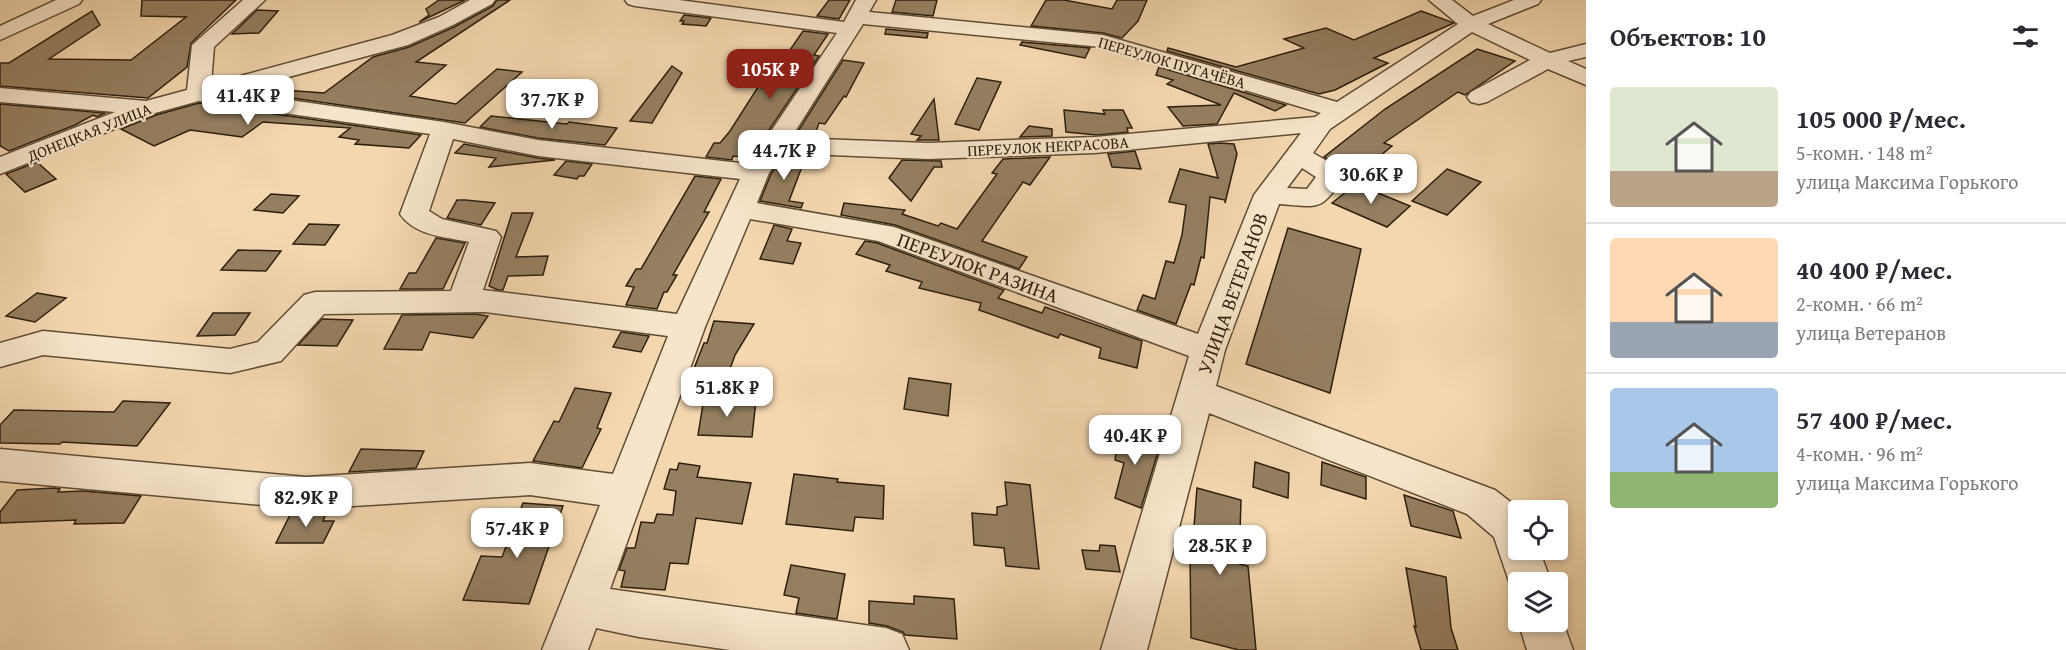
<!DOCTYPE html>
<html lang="ru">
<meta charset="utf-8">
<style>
body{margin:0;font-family:"Gentium Book Plus",serif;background:#f7f7f7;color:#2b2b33;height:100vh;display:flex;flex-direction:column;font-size:22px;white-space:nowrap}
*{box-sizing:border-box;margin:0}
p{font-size:20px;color:#7c7c81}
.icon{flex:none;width:33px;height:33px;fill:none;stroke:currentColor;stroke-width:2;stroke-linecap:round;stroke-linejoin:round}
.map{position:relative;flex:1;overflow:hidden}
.sheet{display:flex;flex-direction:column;background:#fff;width:480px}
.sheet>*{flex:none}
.tools{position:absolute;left:1508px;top:500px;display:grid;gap:12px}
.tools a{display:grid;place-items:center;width:60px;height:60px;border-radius:6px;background:#fff;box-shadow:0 3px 9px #0003;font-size:30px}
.price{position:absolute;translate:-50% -51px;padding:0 14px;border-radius:12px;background:#fff;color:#222;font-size:20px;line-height:39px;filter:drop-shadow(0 2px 3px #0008)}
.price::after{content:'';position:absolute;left:50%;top:36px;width:18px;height:14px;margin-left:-9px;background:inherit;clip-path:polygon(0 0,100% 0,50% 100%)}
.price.selected{background:#8f2418;color:#fff}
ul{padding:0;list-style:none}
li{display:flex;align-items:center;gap:18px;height:150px;padding:0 24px}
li+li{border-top:2px solid #e1e1e2}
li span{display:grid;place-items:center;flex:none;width:168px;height:120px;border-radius:6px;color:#555}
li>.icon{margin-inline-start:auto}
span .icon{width:72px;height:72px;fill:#fffc;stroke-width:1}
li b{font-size:26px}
h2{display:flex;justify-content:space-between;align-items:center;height:72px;padding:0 24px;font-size:26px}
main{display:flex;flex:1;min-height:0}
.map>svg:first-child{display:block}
</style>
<main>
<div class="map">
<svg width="1586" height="650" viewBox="0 0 1586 650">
<rect width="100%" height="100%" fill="#f3d7af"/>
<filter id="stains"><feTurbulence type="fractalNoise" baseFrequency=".00333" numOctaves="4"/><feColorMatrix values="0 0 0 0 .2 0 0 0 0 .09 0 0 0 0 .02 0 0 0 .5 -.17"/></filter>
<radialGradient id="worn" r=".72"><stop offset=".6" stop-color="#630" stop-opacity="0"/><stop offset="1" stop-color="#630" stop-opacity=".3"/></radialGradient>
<g fill="#957f61" stroke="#2f1f0c" stroke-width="1.5">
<polygon points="142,0 236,0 191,43 187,67 148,98 0,86 0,63 9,63 92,11 100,25 49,59 131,60 186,17 141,16"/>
<polygon points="439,0 465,0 419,22 429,15 426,9"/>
<polygon points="497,0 510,0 416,62 446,65 410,96 456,104 497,69 522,72 465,123 244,91 257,88 324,93 373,57 409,47 454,27 493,6"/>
<polygon points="829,0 850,0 839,19 817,16"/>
<polygon points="896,0 937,0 933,16 892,12"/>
<polygon points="1046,0 1064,0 1112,9 1117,0 1147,0 1138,21 1122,38 1103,33 1031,26"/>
<polygon points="257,10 278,11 259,33 232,34"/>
<polygon points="1421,11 1454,23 1374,58 1388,63 1335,90 1319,94 1167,51 1168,48 1236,67 1304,48 1284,39 1326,28 1354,40"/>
<polygon points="684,15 711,18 706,26 682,24 684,21 680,21"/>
<polygon points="886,29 928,33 927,38 885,34"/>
<polygon points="803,31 828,34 814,55 819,56 750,158 733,156 732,160 706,157 714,143 720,143 730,131 758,87 764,88"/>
<polygon points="1022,42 1090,48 1085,58 1020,45"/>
<polygon points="1477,49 1515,61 1465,95 1458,92 1384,143 1392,146 1356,176 1324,157 1385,109"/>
<polygon points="843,60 864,63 846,97 844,96 825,124 819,123 814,137 795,136"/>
<polygon points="672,66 682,73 652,123 630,121"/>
<polygon points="1159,67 1286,105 1275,111 1234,93 1217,124 1183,126 1168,107 1221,105 1167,84 1173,80 1156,75"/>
<polygon points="977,78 1001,82 979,130 955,124"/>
<polygon points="934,99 939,140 917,140 921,136 911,134"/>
<polygon points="199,103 421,135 409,148 355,144 359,140 339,137 350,128 263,122 242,137 190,130 154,146 121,129 156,115"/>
<polygon points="0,104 105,113 97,117 93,115 75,125 9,151 0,146"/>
<polygon points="1064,110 1105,114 1103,110 1123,110 1132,128 1127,128 1128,132 1097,135 1066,132"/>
<polygon points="491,116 567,124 569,122 617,128 605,145 538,138 480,127"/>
<polygon points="1029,126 1052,129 1052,136 1020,137"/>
<polygon points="1220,143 1234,144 1237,154 1225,203 1225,200 1210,197 1204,258 1201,257 1194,285 1191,284 1176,324 1137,310 1143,295 1155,299 1166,261 1174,263 1182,235 1186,205 1169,202 1180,169 1218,178 1208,144"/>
<polygon points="464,144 538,158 555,160 489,167 496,158 455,153"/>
<polygon points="1135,151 1141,169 1112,167 1108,154"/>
<polygon points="783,155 806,156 789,201 803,203 801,208 760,201 771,174"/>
<polygon points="1050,157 1030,185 1023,182 982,241 1027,257 1019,269 895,225 841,215 844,203 905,210 902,214 938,226 941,223 957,229 997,174 992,173 1003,159"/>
<polygon points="902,160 941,161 942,167 934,167 911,201 889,178"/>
<polygon points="566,161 592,164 584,176 579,176 577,179 554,175"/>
<polygon points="37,162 56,179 25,192 6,174"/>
<polygon points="1447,169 1481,182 1447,215 1412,201"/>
<polygon points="695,176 721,179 704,212 709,212 673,275 677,275 667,292 664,292 657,309 626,305 634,287 626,286 636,269 641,269"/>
<polygon points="1356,184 1410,206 1387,227 1332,203"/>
<polygon points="271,194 299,196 283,213 254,210"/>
<polygon points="457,200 465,200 495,203 481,225 447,218"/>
<polygon points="512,213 533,213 516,257 548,256 543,275 508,276 503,290 498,290 489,286"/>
<polygon points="309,224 339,225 325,245 293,244"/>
<polygon points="774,225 792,229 787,241 801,243 793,264 760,259"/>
<polygon points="1288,228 1361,249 1330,393 1246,364"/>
<polygon points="436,238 465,243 443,289 400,289 409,273 416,273"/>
<polygon points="865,241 877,243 1004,290 998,298 1042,313 1045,307 1142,341 1137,368 1099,358 1101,348 1060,334 1058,338 979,310 981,303 919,288 922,282 886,271 890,265 856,254"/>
<polygon points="238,250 281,251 266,271 221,270"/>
<polygon points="37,293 66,298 35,322 6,316"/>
<polygon points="213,313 250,313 235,335 197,336"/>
<polygon points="474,314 488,316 473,338 430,332 422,350 384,349 402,315"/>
<polygon points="322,319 353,320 337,346 298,345"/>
<polygon points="714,321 754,324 735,355 721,394 686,389 704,343 707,343"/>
<polygon points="621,332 649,336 641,352 613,347"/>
<polygon points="909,378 951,384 948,416 904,409"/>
<polygon points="575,388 611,393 597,428 601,429 582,468 533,461 554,421 559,422"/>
<polygon points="704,398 756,400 752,437 698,435"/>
<polygon points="123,401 170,403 137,446 62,442 60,444 0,443 0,425 14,410 114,412"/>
<polygon points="1119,430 1161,442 1141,508 1115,498 1124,463 1115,460"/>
<polygon points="361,449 424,451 416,468 349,472"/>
<polygon points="1255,462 1289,473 1288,498 1253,487"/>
<polygon points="1322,462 1366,477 1366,499 1321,485"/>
<polygon points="679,463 700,466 697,477 751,483 742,524 696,518 688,564 670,563 665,590 621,587 625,571 619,570 627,548 635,548 641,522 654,523 657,514 673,515 676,491 664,489 670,469 677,470"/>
<polygon points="794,474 838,479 837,482 884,486 883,519 855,517 853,531 786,524"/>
<polygon points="1005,482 1030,485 1039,569 1006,566 1004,548 974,545 972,513 997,515 997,507 1007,505"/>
<polygon points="54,488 60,489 58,492 84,491 141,496 124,523 74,524 76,520 0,523 0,512 17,490"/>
<polygon points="1197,488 1241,500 1239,564 1248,566 1256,650 1239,650 1191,638 1190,552 1192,552"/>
<polygon points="1404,495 1453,511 1461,538 1411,526"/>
<polygon points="523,503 563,506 529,604 463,600 481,556 502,557"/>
<polygon points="292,511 327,511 323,521 334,521 323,543 276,543"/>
<polygon points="1100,545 1115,546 1120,572 1086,569 1082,550 1099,551"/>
<polygon points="791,565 845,574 837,619 796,613 799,598 784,595"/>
<polygon points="1406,568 1446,577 1451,628 1458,650 1421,650 1414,626 1416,627"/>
<polygon points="914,596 954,599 957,639 905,635 903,632 887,626 869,623 869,601 914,604"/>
</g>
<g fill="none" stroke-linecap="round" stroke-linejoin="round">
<defs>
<g id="minor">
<polygon points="56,0 82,0 79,4 0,40 0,26"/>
<path d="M243,0H265L214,47L211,84L392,35L439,17L470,0H495L492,4L453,25L408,45L233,92L444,122L538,140L749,164L837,33L635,6L628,4L625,0H679L844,22L856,0H876L869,12L1103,35L1337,102L1458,24L1429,0H1452L1473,16L1514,0H1541L1538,4L1488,24L1550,53L1586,44V57L1568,61L1586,69V85L1548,69L1487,102L1479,104L1471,102L1467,97L1471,92L1530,60L1472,32L1330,129L1313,153L1341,169L1345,175C1320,212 1321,207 1279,204L1225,350L1216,386L1495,490L1521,510H1518V549H1539L1551,582H1518V598L1514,596L1494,537L1467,514L1209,413L1147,650H1101L1189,356L878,241L750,219L705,327L610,589L886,628L902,634L909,650H730L639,637L596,628L588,650H542L600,505L530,495L306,509L0,481V449L306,477L530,463L613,474L668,336L485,312L324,314L281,361L230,373L43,355L0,367V343L43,331L230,349L258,342L304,295L315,292L451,291L469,242C446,237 415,236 400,214L430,134L199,101L155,113L0,174V157L115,112L0,102V88L146,101L187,90L192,45ZM863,24L1101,47L1321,113L1315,117L1095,137L928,143L791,138ZM1301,133L1254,195L1198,334L894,227L757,203L769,173L782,153L928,159L1095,153ZM453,139L538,156L740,179L677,314L483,290L501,237L496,231L442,219L429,211ZM1302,168L1316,177L1307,189L1287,188Z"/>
<polygon points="1557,606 1573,650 1527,650 1518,621 1557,621"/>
</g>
</defs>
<use href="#minor" stroke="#604d35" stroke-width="3"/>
<use href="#minor" fill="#f7e5cb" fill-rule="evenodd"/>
</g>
<g text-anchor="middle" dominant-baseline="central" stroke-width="4.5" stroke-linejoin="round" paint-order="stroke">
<g font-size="16" fill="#2f1f0c" stroke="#f7e5cb">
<text transform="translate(1172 62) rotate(16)">ПЕРЕУЛОК ПУГАЧЁВА</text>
<text transform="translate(89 132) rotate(-22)">ДОНЕЦКАЯ УЛИЦА</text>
<text transform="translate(1048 146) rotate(-3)">ПЕРЕУЛОК НЕКРАСОВА</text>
</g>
<g font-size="20" fill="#2f1f0c" stroke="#f7e5cb">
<text transform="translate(978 267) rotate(20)">ПЕРЕУЛОК РАЗИНА</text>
<text transform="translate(1232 293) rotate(-70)">УЛИЦА ВЕТЕРАНОВ</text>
</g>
</g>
<rect width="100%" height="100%" filter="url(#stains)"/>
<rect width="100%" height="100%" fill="url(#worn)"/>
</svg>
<div class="tools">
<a><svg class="icon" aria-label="locate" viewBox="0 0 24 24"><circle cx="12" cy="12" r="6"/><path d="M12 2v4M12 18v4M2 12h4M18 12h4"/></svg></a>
<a><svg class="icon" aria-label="layers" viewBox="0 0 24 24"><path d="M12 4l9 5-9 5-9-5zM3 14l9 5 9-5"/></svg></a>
</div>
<b class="price selected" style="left:770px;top:100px">105K ₽</b>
<b class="price" style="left:248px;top:126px">41.4K ₽</b>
<b class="price" style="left:552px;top:130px">37.7K ₽</b>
<b class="price" style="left:784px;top:181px">44.7K ₽</b>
<b class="price" style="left:1371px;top:205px">30.6K ₽</b>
<b class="price" style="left:727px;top:418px">51.8K ₽</b>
<b class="price" style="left:1135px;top:466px">40.4K ₽</b>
<b class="price" style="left:306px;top:528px">82.9K ₽</b>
<b class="price" style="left:517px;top:559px">57.4K ₽</b>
<b class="price" style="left:1220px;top:576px">28.5K ₽</b>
</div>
<section class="sheet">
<h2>Объектов: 10<svg class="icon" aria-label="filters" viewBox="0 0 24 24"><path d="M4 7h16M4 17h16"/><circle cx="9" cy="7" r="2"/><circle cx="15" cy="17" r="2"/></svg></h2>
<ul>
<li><span style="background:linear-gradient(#dfe7d0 70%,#b9a48a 0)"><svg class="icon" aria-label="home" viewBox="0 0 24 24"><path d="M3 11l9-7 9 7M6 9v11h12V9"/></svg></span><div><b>105 000 ₽/мес.</b><p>5-комн. · 148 m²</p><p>улица Максима Горького</p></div></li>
<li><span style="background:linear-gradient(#ffd9b3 70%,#9aa5b1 0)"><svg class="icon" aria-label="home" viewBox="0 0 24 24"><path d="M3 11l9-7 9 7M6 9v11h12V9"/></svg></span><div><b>40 400 ₽/мес.</b><p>2-комн. · 66 m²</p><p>улица Ветеранов</p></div></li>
<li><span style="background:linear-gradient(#a9c7e8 70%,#8fb573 0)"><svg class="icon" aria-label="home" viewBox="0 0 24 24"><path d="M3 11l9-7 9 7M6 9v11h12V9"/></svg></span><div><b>57 400 ₽/мес.</b><p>4-комн. · 96 m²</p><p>улица Максима Горького</p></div></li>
</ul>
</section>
</main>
